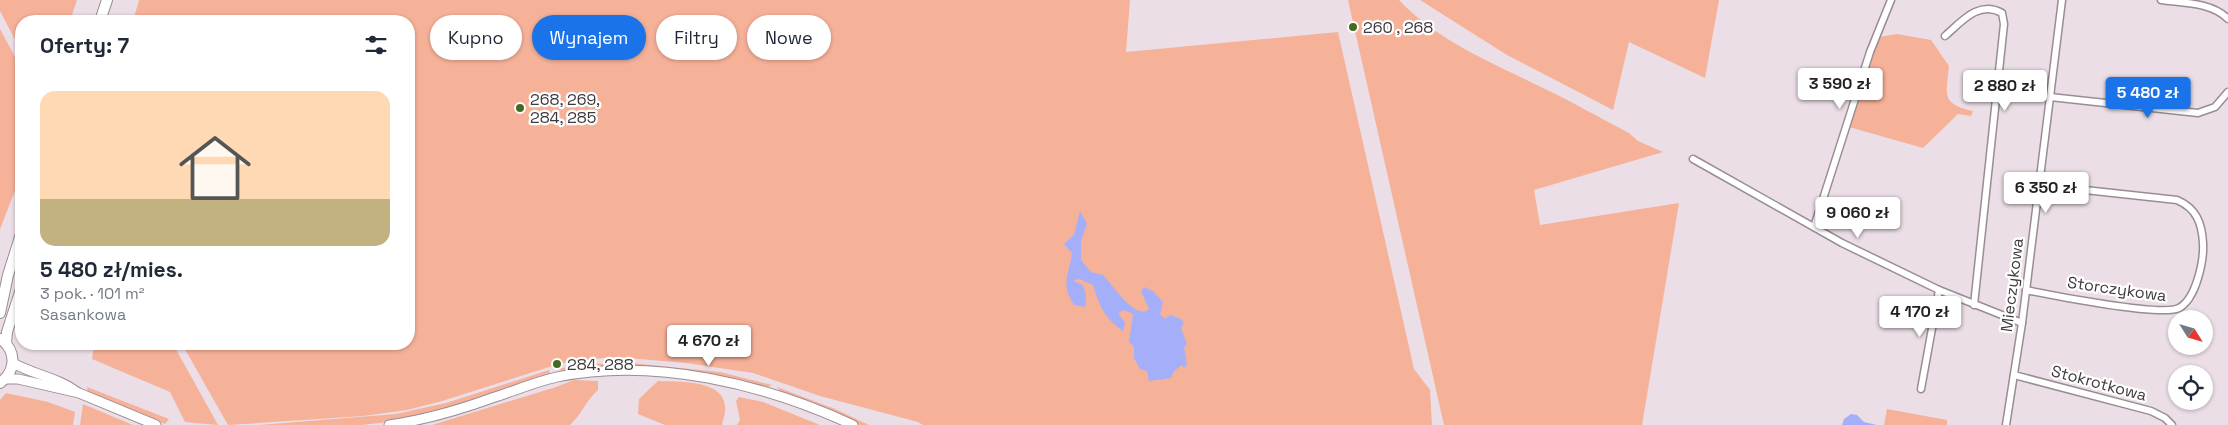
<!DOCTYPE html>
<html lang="pl">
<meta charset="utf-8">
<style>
body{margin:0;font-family:"Space Grotesk",sans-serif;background:#f2f2f3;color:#1f2937;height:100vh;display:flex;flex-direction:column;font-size:19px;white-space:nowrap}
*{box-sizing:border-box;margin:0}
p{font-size:16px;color:#747a83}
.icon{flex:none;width:28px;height:28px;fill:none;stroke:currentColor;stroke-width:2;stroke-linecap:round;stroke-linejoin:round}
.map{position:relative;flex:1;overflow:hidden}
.drawer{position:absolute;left:15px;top:15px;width:400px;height:335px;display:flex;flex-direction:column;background:#fff;border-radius:20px;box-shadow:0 1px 4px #0004}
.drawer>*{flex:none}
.hud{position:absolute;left:430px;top:15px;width:475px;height:45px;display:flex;gap:10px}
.needle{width:32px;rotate:127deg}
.controls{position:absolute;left:2168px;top:310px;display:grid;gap:10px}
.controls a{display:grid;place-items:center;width:45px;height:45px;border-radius:50%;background:#fff;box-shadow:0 1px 4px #0004;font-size:25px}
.price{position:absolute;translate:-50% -42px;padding:0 11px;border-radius:5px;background:#fff;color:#222;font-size:16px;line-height:32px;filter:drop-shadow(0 1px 2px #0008)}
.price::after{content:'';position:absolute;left:50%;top:30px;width:15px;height:11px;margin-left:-8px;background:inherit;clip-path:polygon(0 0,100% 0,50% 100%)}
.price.on{background:#1a73e8;color:#fff}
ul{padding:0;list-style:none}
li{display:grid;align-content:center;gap:10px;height:265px;padding:0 25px}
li+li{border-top:1px solid #e0e1e3}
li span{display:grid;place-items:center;height:155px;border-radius:15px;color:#555}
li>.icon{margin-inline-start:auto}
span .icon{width:90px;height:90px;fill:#fffc;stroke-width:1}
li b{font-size:21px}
h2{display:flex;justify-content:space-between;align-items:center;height:60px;padding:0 25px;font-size:21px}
.tag{padding:0 18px;border-radius:22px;background:#fff;box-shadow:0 1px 4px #0004;font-size:18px;line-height:45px}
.tag.on{background:#1a73e8;color:#fff}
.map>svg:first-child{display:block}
</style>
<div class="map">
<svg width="2228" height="425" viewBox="0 0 2228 425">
<rect width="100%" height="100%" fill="#ebdee6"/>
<g fill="#f6b199">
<polygon points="0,0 77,0 70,21 21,21 21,51 0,11"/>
<polygon points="139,0 1130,0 1126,52 1338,32 1414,369 1430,390 1432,425 923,425 918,422 820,396 753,373 686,363 616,357 572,361 549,367 442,401 407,410 363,416 228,425 182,344 409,344 409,21 133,21"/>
<path d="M1348,0H1399C1439,42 1491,62 1541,87C1571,101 1600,118 1629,133L1638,141L1663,152L1534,190L1540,225L1679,203L1642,425H1444Z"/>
<polygon points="1420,0 1719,0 1705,78 1629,42 1613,110 1507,55"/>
<polygon points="0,29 21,68 21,175 0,229"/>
<path d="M1897,34L1931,40L1949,66C1946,95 1941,104 1973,111L1971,116L1958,114L1923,148L1849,127L1879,37Z"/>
<polygon points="94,344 173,344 218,425 185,422 170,392 92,359"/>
<polygon points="631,363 720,372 772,385 768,387 728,378 562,371 557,369 586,364"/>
<path d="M549,370L550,374L543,377C484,397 425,419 362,425C328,425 293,425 259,425L396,414L446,403Z"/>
<path d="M574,380L598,381V390C586,400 582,414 570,425H432L556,387Z"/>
<path d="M658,381C677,382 723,379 725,406C726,412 723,419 722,425H665L638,414L639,399Z"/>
<polygon points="87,387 169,419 165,424 88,393"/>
<polygon points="777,387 835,409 869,425 860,425 781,392"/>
<polygon points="6,393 48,402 75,412 73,425 0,425 0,400"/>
<polygon points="739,397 763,402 820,425 737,425 740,420 736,401"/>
<polygon points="83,404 133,425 80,425"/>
<polygon points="1887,409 1947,420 1947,425 1884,425"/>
</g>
<g fill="#a5aff9">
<path d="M1080,211L1087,224L1081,241V260L1091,272L1103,275L1125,301L1136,310L1144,312L1149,309L1141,291L1144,287L1153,291L1163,302L1160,314L1165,319L1170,315L1179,318L1184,322L1181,328L1187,344L1184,347L1187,364L1184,368L1182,365L1174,371L1171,378L1149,381L1147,371L1140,369L1134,358V346L1129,342L1133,314L1124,310L1118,313L1125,323L1123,331C1105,319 1099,305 1093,285L1079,279L1073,281L1083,285L1086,295L1085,307L1074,305C1060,283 1069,276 1072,253L1064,244L1074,235Z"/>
<polygon points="1851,414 1857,415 1864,422 1877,425 1842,425 1844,419"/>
</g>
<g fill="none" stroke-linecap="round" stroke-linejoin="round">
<defs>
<g id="street">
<path d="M2161,0C2182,3 2212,2 2228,19"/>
<path d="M1945,36C1962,21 1979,0 2002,13L2004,24L1974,305"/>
<polyline points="2050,97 2198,113 2215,107 2228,92"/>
<polyline points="1693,159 1842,243 1939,290 2022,323"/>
<polyline points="1814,227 1870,52 1891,0"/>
<path d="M2026,290C2050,295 2162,317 2179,308C2196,299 2204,261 2203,243C2202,223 2196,208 2177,200L2039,185"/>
<polyline points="2014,375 2151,411 2165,418 2172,425"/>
<polyline points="1921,389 1939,290"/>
<polyline points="2006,425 2022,323 2062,0"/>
</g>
<g id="secondary">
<path d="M13,363C34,375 57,377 77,392"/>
<polyline points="5,379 18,379 79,393 156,425"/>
<path d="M389,425C424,420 459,410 492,398C514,391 535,382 557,377C654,357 765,384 853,425"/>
</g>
<g id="primary">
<polyline points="100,21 107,0"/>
<polyline points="0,313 8,275 21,234"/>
<polyline points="6,343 7,332 21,289"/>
<path d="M0,383C16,371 17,352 1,339"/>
</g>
</defs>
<use href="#street" stroke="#998d95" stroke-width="9"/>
<use href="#secondary" stroke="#998d95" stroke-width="11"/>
<use href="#primary" stroke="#998d95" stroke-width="12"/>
<use href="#street" stroke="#fff" stroke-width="6"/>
<use href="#secondary" stroke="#fff" stroke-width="9"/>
<use href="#primary" stroke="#fff" stroke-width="10"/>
</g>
<g fill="#466a23" stroke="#fff" stroke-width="2">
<circle cx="1353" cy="27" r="5"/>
<circle cx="520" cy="108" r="5"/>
<circle cx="557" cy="364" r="5"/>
</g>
<g text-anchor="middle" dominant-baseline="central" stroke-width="4.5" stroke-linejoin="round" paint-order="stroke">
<g font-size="16" fill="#3e393c" stroke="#fff" text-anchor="start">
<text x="1363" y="27">260 , 268</text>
<text x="530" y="99">268, 269,<tspan x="530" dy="18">284, 285</tspan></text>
<text x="567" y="364">284, 288</text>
</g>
<g font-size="16" fill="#3e393c" stroke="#fff">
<text transform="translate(2012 285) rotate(-83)">Mieczykowa</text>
<text transform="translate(2117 289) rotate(8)">Storczykowa</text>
<text transform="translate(2099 383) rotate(15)">Stokrotkowa</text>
</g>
</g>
</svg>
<div class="controls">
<a><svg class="needle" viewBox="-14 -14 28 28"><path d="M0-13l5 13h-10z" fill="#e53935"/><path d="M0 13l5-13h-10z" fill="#747a83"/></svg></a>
<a><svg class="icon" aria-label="locate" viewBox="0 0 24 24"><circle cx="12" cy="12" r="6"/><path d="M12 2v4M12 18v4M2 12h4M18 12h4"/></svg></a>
</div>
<b class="price" style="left:1840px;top:110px">3 590 zł</b>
<b class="price" style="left:2005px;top:112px">2 880 zł</b>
<b class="price on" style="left:2148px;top:119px">5 480 zł</b>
<b class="price" style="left:2046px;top:214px">6 350 zł</b>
<b class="price" style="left:1858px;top:239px">9 060 zł</b>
<b class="price" style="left:1920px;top:338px">4 170 zł</b>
<b class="price" style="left:709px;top:367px">4 670 zł</b>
<div class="hud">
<a class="tag">Kupno</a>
<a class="tag on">Wynajem</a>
<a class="tag">Filtry</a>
<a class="tag">Nowe</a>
</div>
<section class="drawer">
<h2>Oferty: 7<svg class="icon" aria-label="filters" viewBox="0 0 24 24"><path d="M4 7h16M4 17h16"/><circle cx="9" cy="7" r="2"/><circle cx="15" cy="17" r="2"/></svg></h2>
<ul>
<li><span style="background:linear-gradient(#ffd9b3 70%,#c2b280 0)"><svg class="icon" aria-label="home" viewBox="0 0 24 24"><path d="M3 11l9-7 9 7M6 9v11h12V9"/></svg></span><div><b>5 480 zł/mies.</b><p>3 pok. · 101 m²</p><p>Sasankowa</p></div></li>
</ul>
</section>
</div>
